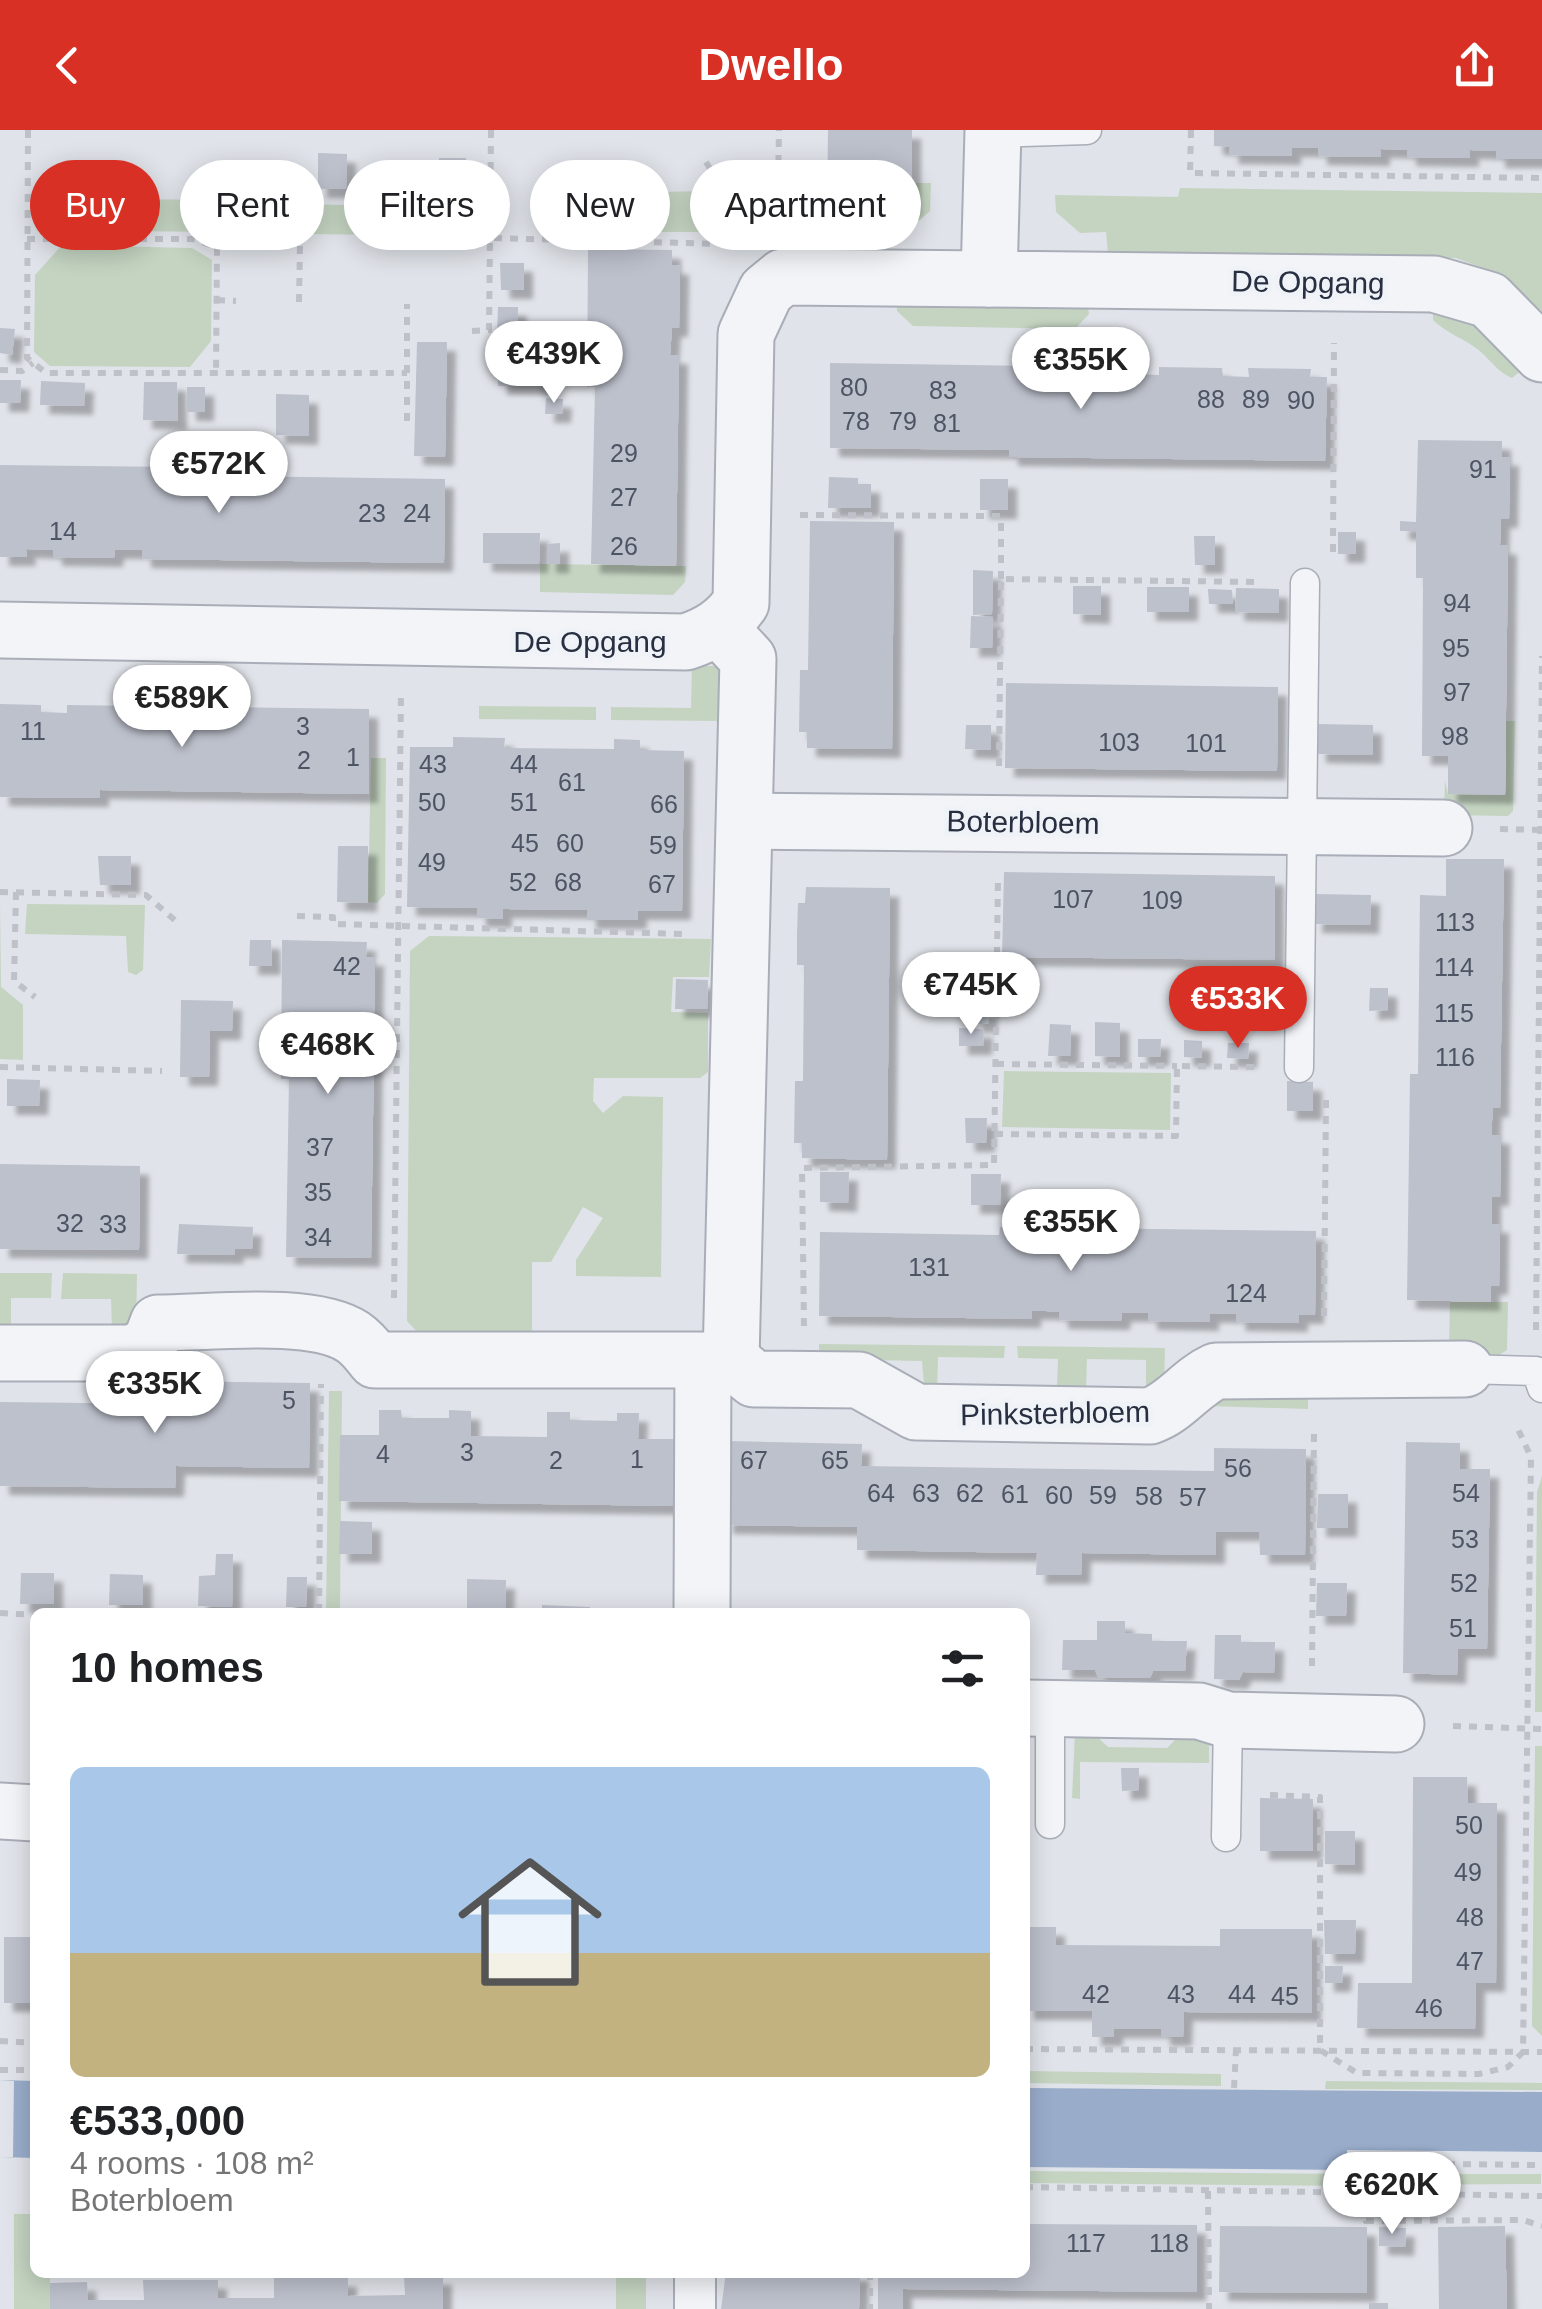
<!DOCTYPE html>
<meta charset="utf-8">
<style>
body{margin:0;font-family:Arial,sans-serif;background:#f6f6f6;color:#202124;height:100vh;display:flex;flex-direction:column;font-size:38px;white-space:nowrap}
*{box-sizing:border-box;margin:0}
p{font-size:32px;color:#757577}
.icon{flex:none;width:55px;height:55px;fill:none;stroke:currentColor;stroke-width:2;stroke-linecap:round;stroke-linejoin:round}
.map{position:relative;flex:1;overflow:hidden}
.side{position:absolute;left:30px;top:1478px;width:1000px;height:670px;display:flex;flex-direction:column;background:#fff;border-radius:15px;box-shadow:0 5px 25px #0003}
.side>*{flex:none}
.top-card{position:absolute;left:30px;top:30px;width:1000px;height:90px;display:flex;gap:20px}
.price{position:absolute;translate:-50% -85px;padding:0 22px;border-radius:35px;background:#fff;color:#222;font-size:32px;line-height:65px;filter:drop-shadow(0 2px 5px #0008)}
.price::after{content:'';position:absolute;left:50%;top:60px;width:30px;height:22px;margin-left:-15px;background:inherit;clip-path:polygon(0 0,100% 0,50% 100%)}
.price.current{background:#d93025;color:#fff}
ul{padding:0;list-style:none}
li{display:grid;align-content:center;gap:20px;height:530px;padding:0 40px}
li+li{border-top:2px solid #e0e0e0}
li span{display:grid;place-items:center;height:310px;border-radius:15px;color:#555}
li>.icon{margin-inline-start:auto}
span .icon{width:180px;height:180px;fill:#fffc;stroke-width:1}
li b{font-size:42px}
h2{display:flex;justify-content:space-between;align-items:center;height:120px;padding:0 40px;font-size:42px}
.tag{padding:0 35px;border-radius:45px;background:#fff;box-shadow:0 5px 25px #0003;font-size:35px;line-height:90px}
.tag.current{background:#d93025;color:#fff}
header{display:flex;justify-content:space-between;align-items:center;height:130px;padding:0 40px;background:#d93025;color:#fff;font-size:45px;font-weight:800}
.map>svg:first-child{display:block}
</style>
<header><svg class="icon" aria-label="back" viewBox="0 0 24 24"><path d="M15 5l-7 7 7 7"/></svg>Dwello<svg class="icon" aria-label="share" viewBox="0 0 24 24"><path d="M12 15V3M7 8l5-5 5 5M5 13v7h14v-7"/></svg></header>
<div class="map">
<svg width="1542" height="2179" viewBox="0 0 1542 2179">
<defs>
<filter id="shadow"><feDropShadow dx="9" dy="9" stdDeviation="2.5" flood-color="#0004"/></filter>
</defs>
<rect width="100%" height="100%" fill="#e0e3e9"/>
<g fill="#c4d4c1">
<polygon points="914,53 931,53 930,81 907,101 750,100 732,86 734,59 783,61 784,75 912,78"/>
<polygon points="1180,58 1542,63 1542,182 1499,144 1456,128 1108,123 1106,102 1080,103 1056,82 1055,65 1178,67"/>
<polygon points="713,61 713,94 705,102 591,102 592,63"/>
<polygon points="35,69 116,71 115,101 48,101 34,87"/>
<polygon points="129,69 213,70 212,102 128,101"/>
<polygon points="225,71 296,72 296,104 224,103"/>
<polygon points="307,74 386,76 386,105 306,104"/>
<polygon points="62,115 192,118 212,130 211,211 190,237 50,236 34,222 35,145"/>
<polygon points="897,175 1088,177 1089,184 1075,199 913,196 897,181"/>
<path d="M1433,180C1474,189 1494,210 1523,239L1512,248C1499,243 1491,231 1481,222C1466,209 1447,204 1433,190Z"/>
<polygon points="540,434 686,436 685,452 673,465 540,462"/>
<polygon points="692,536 727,536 719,591 611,590 611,577 691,578"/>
<polygon points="479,576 596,577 596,590 479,589"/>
<polygon points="1506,591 1515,591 1513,681 1508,686 1450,685 1444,681 1445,651 1448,664 1506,664"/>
<polygon points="371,628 386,628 385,764 377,773 368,772"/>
<polygon points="0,772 1,857 23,875 23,930 0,929"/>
<polygon points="27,774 145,775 143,840 136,845 128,842 126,806 25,804"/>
<polygon points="429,806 711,809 709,847 673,847 671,882 708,883 708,942 700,948 594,948 593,971 603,983 623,966 663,967 661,1147 576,1146 576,1130 603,1088 583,1077 551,1132 532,1132 532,1208 420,1205 407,1191 410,821"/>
<polygon points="1004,941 1171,943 1170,1000 1002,997"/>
<polygon points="0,1143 52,1143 51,1168 11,1168 11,1197 0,1205"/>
<polygon points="63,1143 137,1144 136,1193 112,1200 111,1169 61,1169"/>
<polygon points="1450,1172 1508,1172 1507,1220 1499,1225 1458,1225 1449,1216"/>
<polygon points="819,1214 1005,1216 1004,1228 938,1227 937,1260 924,1255 922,1231 819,1229"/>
<polygon points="1017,1216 1165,1218 1164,1256 1146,1266 1146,1230 1087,1229 1086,1258 1057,1257 1058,1229 1018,1228"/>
<polygon points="329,1261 342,1261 340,1482 326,1482"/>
<polygon points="1308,1264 1308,1279 1208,1276 1212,1267"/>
<polygon points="1542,1346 1542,1582 1535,1582 1537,1362"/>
<polygon points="1185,1600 1209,1609 1209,1633 1080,1632 1080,1669 1072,1668 1075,1603 1091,1601 1108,1617 1167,1618"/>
<polygon points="1535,1616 1542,1616 1542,1906 1532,1896"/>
<polygon points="1025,1941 1221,1944 1221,1956 1025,1953"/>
<polygon points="1326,1951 1542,1953 1542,1960 1325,1959"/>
<polygon points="1025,2041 1362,2044 1361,2056 1025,2053"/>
<polygon points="1375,2044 1541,2044 1541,2054 1375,2055"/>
<polygon points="14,2084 35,2084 35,2142 50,2143 50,2179 14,2179"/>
<rect x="616" y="2143" width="30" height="36"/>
</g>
<g fill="#99adcb">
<polygon points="0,1950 35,1951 35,2028 0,2027"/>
<polygon points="1025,1958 1542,1962 1542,2022 1347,2020 1347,2040 1025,2037"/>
</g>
<polygon fill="#e0e3e9" points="0,1950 14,1951 13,2027 0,2027"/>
<g fill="#bdc1cc" filter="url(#shadow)">
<polygon points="828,0 912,0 912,78 827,76"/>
<polygon points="1214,0 1542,0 1542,29 1496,29 1496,21 1470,20 1470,28 1407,27 1407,20 1381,19 1381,27 1318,26 1318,18 1292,18 1292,26 1229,25 1230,17 1214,16"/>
<polygon points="318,23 347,24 346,59 318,59"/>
<polygon points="439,28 466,28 466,56 438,56"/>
<polygon points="257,34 284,36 284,56 257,56"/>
<polygon points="604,35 631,36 631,63 602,63"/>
<polygon points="552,38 576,38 577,63 552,63"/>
<polygon points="782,53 813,53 813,77 781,76"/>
<polygon points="588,119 672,120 672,135 680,136 679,198 672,198 670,225 679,225 676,436 591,434 595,257 587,257"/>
<polygon points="500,133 524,133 524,160 501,160"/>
<polygon points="498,177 518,177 518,207 497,207"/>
<polygon points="0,198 15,199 12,225 0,223"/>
<polygon points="417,212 447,212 445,327 414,326"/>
<rect x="498" y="219" width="47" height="37"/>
<polygon points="830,233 1044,236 1044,244 1070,244 1070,236 1133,237 1133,244 1159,245 1159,237 1222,238 1223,246 1249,247 1248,238 1311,239 1310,247 1327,247 1325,331 1009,327 1009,320 830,318"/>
<polygon points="0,250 21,250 20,273 0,273"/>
<polygon points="41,251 85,253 84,276 40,275"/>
<polygon points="144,252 177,252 178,291 143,290"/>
<rect x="187" y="257" width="18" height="25"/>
<polygon points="276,264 309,265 309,306 276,305"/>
<polygon points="546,268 563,269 562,284 545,284"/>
<polygon points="1418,310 1502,311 1502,327 1510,327 1509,389 1501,389 1500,415 1508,416 1505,665 1448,664 1448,626 1422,626 1423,448 1416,448 1416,401 1400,401 1400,391 1416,392"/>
<polygon points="0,335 177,337 176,345 445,349 444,433 142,429 142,420 115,420 114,428 53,427 53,420 26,419 27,427 0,427"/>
<polygon points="829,347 858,348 858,354 871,354 871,378 828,378"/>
<rect x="980" y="349" width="28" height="31"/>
<polygon points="810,391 894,392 892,619 807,618 807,602 799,602 800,540 808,540"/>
<rect x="1338" y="402" width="18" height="22"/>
<polygon points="483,403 540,403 539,434 483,433"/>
<polygon points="1194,406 1215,406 1215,435 1195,435"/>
<polygon points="560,413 560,434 547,434 547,414"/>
<polygon points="973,440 993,441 992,484 973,485"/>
<polygon points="1073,456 1101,456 1101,485 1073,484"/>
<rect x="1147" y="457" width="42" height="25"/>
<polygon points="1236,458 1279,459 1279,483 1235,482"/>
<polygon points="1208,459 1232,460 1233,474 1209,474"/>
<polygon points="971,486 993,487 992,518 970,518"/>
<polygon points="1006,553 1278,557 1277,641 1005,638"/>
<polygon points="0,574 41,575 41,582 67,583 67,575 369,579 369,664 100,660 100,668 0,667"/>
<polygon points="1317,594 1373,595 1373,625 1317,624"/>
<polygon points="966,595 991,595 991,620 965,619"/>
<polygon points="453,607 505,608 504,618 614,619 614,609 640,610 640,620 684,621 682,781 638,781 638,790 587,790 587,780 503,779 503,789 477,788 477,778 407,777 410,617 453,617"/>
<polygon points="338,716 368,716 368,773 337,772"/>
<polygon points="98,726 131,726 131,755 100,755"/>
<polygon points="1446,729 1504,729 1500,978 1493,978 1492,991 1492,1005 1501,1005 1500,1067 1492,1067 1492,1094 1500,1094 1499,1156 1491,1156 1491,1172 1407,1170 1410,944 1418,944 1420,765 1446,766"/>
<polygon points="1004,742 1275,746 1275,830 1002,827"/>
<polygon points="806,757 890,758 887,1030 802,1028 802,1013 794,1013 795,951 803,951 804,835 797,835 797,804 798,773 805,773"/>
<polygon points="1315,764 1371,765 1370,795 1313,794"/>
<polygon points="250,810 271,810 272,836 249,836"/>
<polygon points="282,810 367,812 366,827 375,827 374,890 366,890 366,917 374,917 371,1128 286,1127 289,949 281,949"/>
<polygon points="676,849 708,850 707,879 675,879"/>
<polygon points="1370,858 1388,858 1388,880 1369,881"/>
<polygon points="181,870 233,871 232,901 210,901 209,947 180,947"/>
<polygon points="973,878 989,878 988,894 973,894"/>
<polygon points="1095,892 1120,893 1120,927 1095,926"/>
<polygon points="1050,894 1071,895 1070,926 1048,926"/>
<polygon points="959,898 984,899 983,916 959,916"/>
<polygon points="1138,909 1161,909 1160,927 1138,927"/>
<polygon points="1184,910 1202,911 1202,928 1184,927"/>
<polygon points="1228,913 1249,913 1248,929 1227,928"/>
<polygon points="7,949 40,950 39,976 7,976"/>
<polygon points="1287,951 1313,952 1313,981 1287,981"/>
<polygon points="965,988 987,988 986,1013 966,1013"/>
<polygon points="0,1034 140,1036 139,1120 0,1119"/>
<polygon points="820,1042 849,1042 848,1073 820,1072"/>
<polygon points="971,1044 1001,1044 1000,1075 971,1075"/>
<polygon points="179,1094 253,1097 252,1119 235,1119 234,1125 177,1124"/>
<polygon points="1000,1097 1316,1101 1315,1185 1299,1185 1299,1193 1236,1192 1237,1184 1210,1184 1210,1192 1148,1191 1148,1183 1122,1183 1121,1191 1059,1190 1059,1182 1046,1181 1032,1181 1032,1189 819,1186 820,1102 999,1105"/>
<polygon points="174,1251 310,1253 309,1338 176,1336 175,1358 0,1356 0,1272 174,1274"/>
<polygon points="379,1280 401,1280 402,1288 449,1288 449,1280 471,1281 471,1306 547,1307 547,1282 570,1282 570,1290 617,1291 617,1283 639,1283 638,1309 678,1309 677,1376 339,1371 340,1305 379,1305"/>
<polygon points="725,1311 862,1314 861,1336 1214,1341 1214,1318 1306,1319 1305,1425 1260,1425 1259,1402 1216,1402 1216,1425 1082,1423 1081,1445 1036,1445 1037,1423 857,1420 857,1397 724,1395"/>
<polygon points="1406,1312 1460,1313 1460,1339 1490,1339 1487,1519 1458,1519 1457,1545 1403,1543"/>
<polygon points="1318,1364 1348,1364 1348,1398 1317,1398"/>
<polygon points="340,1391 372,1392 372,1424 339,1424"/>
<polygon points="216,1424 233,1424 232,1477 198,1476 199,1446 215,1445"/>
<polygon points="21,1443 54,1443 54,1474 20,1474"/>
<polygon points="110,1444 143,1445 143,1475 109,1475"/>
<polygon points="287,1447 307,1447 306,1477 286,1477"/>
<polygon points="467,1449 506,1450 505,1482 467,1482"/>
<polygon points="1317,1453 1347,1453 1346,1486 1316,1486"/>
<polygon points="542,1475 590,1477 589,1482 542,1482"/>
<polygon points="1097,1491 1125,1491 1125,1503 1152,1504 1152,1511 1187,1511 1185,1541 1153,1541 1150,1548 1098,1547 1095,1540 1062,1540 1063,1510 1097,1510"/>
<polygon points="1215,1505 1241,1505 1241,1512 1275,1512 1274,1543 1243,1542 1239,1550 1214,1549"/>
<polygon points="1121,1638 1139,1638 1139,1660 1122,1661"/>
<polygon points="1413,1647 1467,1647 1468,1673 1497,1673 1496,1853 1476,1853 1475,1899 1357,1898 1358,1853 1412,1853"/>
<polygon points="1260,1668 1313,1669 1313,1721 1260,1721"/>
<polygon points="1325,1701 1355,1701 1355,1735 1325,1734"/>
<polygon points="1324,1790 1356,1790 1355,1824 1325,1824"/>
<polygon points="1025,1797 1056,1797 1056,1815 1220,1816 1220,1799 1312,1799 1312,1883 1184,1882 1183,1907 1161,1907 1161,1899 1114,1899 1114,1907 1092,1907 1092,1881 1025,1881"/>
<rect x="4" y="1807" width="31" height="66"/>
<polygon points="1325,1836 1343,1836 1342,1853 1325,1853"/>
<polygon points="1025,2094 1197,2095 1197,2162 903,2159 903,2179 878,2179 878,2142 1025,2142"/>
<polygon points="1220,2096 1367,2097 1367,2163 1219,2162"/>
<polygon points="1505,2096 1507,2179 1439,2179 1438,2097"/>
<polygon points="1379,2097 1406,2098 1405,2117 1379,2116"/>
<polygon points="726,2142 860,2142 859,2179 721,2179"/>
<polygon points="404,2146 443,2146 443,2179 50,2179 50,2153 87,2152 88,2170 144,2170 143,2150 218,2150 218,2168 274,2168 274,2148 348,2148 348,2166 405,2165"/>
<rect x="1369" y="2173" width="19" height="6"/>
</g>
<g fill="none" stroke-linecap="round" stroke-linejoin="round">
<defs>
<g id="service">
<polyline points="993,3 1087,0"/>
<polyline points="1299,938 1305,453"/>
<polyline points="1465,1239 1536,1241 1542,1258"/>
<polyline points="1050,1578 1050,1694"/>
<polyline points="1226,1707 1228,1590"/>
</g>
<polyline id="pedestrian" points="695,2179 695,2142"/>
<g id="minor">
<polyline points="719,498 748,529 731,1230"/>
<path d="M0,500L686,512C710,504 726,494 741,473L746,204L766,161L783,147L989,149"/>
<polyline points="746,691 1444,698"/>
<path d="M0,1223H132L150,1214L158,1193C208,1193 312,1180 353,1207C362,1213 369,1222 375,1230H731L754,1249L859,1250L916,1282L1150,1286C1176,1277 1190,1253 1216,1241L1465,1239"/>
<polyline points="702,1482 703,1231"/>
<polyline points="1025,1578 1199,1581 1228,1590 1396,1594"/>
<polyline points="0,1681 35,1683"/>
</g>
<polyline id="tertiary" points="993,0 989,149 1434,154 1489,170 1542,224"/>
</defs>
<use href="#service" stroke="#a9adb7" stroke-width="31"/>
<use href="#pedestrian" stroke="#a9adb7" stroke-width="44"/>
<use href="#minor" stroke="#a9adb7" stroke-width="59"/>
<use href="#tertiary" stroke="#a9adb7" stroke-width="59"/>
<g stroke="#bec1c8" stroke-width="6" stroke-dasharray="8 8" stroke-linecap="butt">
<polyline points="28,0 27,228 46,243 407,243"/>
<polyline points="491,0 490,108 724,114 728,119"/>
<polyline points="1191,0 1190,43 1542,48"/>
<polyline points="706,32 723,60 724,114"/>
<polyline points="719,55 778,54 779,0"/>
<polyline points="395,58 393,99 490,100"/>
<polyline points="27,109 192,109 217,117 216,243"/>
<polyline points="122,109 122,56"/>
<polyline points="217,117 218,57"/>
<polyline points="217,170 236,171"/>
<polyline points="299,172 301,57"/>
<polyline points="472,201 489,200 490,108"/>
<polyline points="0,240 22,241 33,233"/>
<polyline points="407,291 407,174"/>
<polyline points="800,385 1001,386 1001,449"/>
<polyline points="1333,422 1334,213"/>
<polyline points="999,636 1001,449 1262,452"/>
<polyline points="1500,699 1539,700"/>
<polyline points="0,762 146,765 177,792"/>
<polyline points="16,762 14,851 35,867"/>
<polyline points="297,786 333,787 333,794 686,804"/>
<polyline points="996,934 1177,936"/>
<polyline points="0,937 162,941"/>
<polyline points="995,1004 1176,1006 1177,936 1255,937"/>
<polyline points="394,1168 401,561"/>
<polyline points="1324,1186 1326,969"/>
<polyline points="804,1196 802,1038 994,1035 998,748"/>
<polyline points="1536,1200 1542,526"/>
<polyline points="319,1482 321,1254"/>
<polyline points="0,1483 35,1485"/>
<polyline points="1312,1536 1314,1299"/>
<polyline points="1453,1596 1542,1599"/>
<polyline points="1270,1665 1320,1667 1320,1920 1357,1943 1479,1944 1508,1937 1523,1922 1531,1327 1516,1295"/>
<polyline points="0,1911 35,1913"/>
<polyline points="1025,1919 1542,1922"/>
<polyline points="0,1940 35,1940"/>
<polyline points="1234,1958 1236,1920"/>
<polyline points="1535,2035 1369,2033 1366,2091 1523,2090 1542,2096"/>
<polyline points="1025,2057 1542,2066"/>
<polyline points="1208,2061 1209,2179"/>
<polyline points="870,2142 870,2179"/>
</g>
<use href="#service" stroke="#f3f4f8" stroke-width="28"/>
<use href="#pedestrian" stroke="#f3f4f8" stroke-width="40"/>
<use href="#minor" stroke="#f3f4f8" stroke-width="55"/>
<use href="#tertiary" stroke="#f3f4f8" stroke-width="55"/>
</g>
<g text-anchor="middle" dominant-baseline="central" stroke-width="10" stroke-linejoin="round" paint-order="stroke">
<g font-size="25" fill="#4d5464">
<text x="854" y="257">80</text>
<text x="943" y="260">83</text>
<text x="1211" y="269">88</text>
<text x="1256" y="269">89</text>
<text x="1301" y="270">90</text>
<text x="856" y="291">78</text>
<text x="903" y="291">79</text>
<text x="947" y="293">81</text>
<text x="624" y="323">29</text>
<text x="1483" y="339">91</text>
<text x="624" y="367">27</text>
<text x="372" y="383">23</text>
<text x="417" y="383">24</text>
<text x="63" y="401">14</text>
<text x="624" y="416">26</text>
<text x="1457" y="473">94</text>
<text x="1456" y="518">95</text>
<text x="1457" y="562">97</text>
<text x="303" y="596">3</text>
<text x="33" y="601">11</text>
<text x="1455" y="606">98</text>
<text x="1119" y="612">103</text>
<text x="1206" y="613">101</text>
<text x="353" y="627">1</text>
<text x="304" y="630">2</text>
<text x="433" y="634">43</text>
<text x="524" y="634">44</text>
<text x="572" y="652">61</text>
<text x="432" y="672">50</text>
<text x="524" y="672">51</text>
<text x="664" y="674">66</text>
<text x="525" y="713">45</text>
<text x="570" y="713">60</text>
<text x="663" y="715">59</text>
<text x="432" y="732">49</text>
<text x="523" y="752">52</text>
<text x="568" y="752">68</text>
<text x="662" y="754">67</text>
<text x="1073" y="769">107</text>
<text x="1162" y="770">109</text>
<text x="1455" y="792">113</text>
<text x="347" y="836">42</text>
<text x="1454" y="837">114</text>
<text x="1454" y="883">115</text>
<text x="1455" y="927">116</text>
<text x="320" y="1017">37</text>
<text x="318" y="1062">35</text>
<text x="70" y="1093">32</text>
<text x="113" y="1094">33</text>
<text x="318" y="1107">34</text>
<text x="929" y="1137">131</text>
<text x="1246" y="1163">124</text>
<text x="289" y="1270">5</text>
<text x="467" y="1322">3</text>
<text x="383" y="1324">4</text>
<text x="637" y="1329">1</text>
<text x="556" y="1330">2</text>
<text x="754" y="1330">67</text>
<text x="835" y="1330">65</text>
<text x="1238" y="1338">56</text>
<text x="881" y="1363">64</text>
<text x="926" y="1363">63</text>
<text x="970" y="1363">62</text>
<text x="1466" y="1363">54</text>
<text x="1015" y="1364">61</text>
<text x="1059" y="1365">60</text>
<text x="1103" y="1365">59</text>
<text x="1149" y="1366">58</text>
<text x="1193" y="1367">57</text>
<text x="1465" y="1409">53</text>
<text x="1464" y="1453">52</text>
<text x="1463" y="1498">51</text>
<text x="1469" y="1695">50</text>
<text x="1468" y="1742">49</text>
<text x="1470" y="1787">48</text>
<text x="1470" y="1831">47</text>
<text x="1096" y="1864">42</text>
<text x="1181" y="1864">43</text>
<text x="1242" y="1864">44</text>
<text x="1285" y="1866">45</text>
<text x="1429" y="1878">46</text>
<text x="1086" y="2113">117</text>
<text x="1169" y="2113">118</text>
</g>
<g font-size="30" fill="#282f41" stroke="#eff2f7">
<text transform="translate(1308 152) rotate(1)">De Opgang</text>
<text x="590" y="511">De Opgang</text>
<text transform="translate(1023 692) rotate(1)">Boterbloem</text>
<text transform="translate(1055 1283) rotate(-1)">Pinksterbloem</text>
</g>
</g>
</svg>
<b class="price" style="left:554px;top:276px">€439K</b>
<b class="price" style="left:1081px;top:282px">€355K</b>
<b class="price" style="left:219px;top:386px">€572K</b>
<b class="price" style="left:182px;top:620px">€589K</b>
<b class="price" style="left:971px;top:907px">€745K</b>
<b class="price current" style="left:1238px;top:921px">€533K</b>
<b class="price" style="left:328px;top:967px">€468K</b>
<b class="price" style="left:1071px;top:1144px">€355K</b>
<b class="price" style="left:155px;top:1306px">€335K</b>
<b class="price" style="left:1392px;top:2107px">€620K</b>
<div class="top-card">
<a class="tag current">Buy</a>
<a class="tag">Rent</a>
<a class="tag">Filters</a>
<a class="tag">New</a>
<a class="tag">Apartment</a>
</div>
<section class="side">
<h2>10 homes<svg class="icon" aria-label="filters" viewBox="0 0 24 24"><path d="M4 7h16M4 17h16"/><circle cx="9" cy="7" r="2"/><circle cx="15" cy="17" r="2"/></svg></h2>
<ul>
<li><span style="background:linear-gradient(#a9c7e8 60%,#c2b280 0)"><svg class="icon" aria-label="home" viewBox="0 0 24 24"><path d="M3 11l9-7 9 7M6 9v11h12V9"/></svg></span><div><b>€533,000</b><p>4 rooms · 108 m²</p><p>Boterbloem</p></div></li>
</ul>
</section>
</div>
